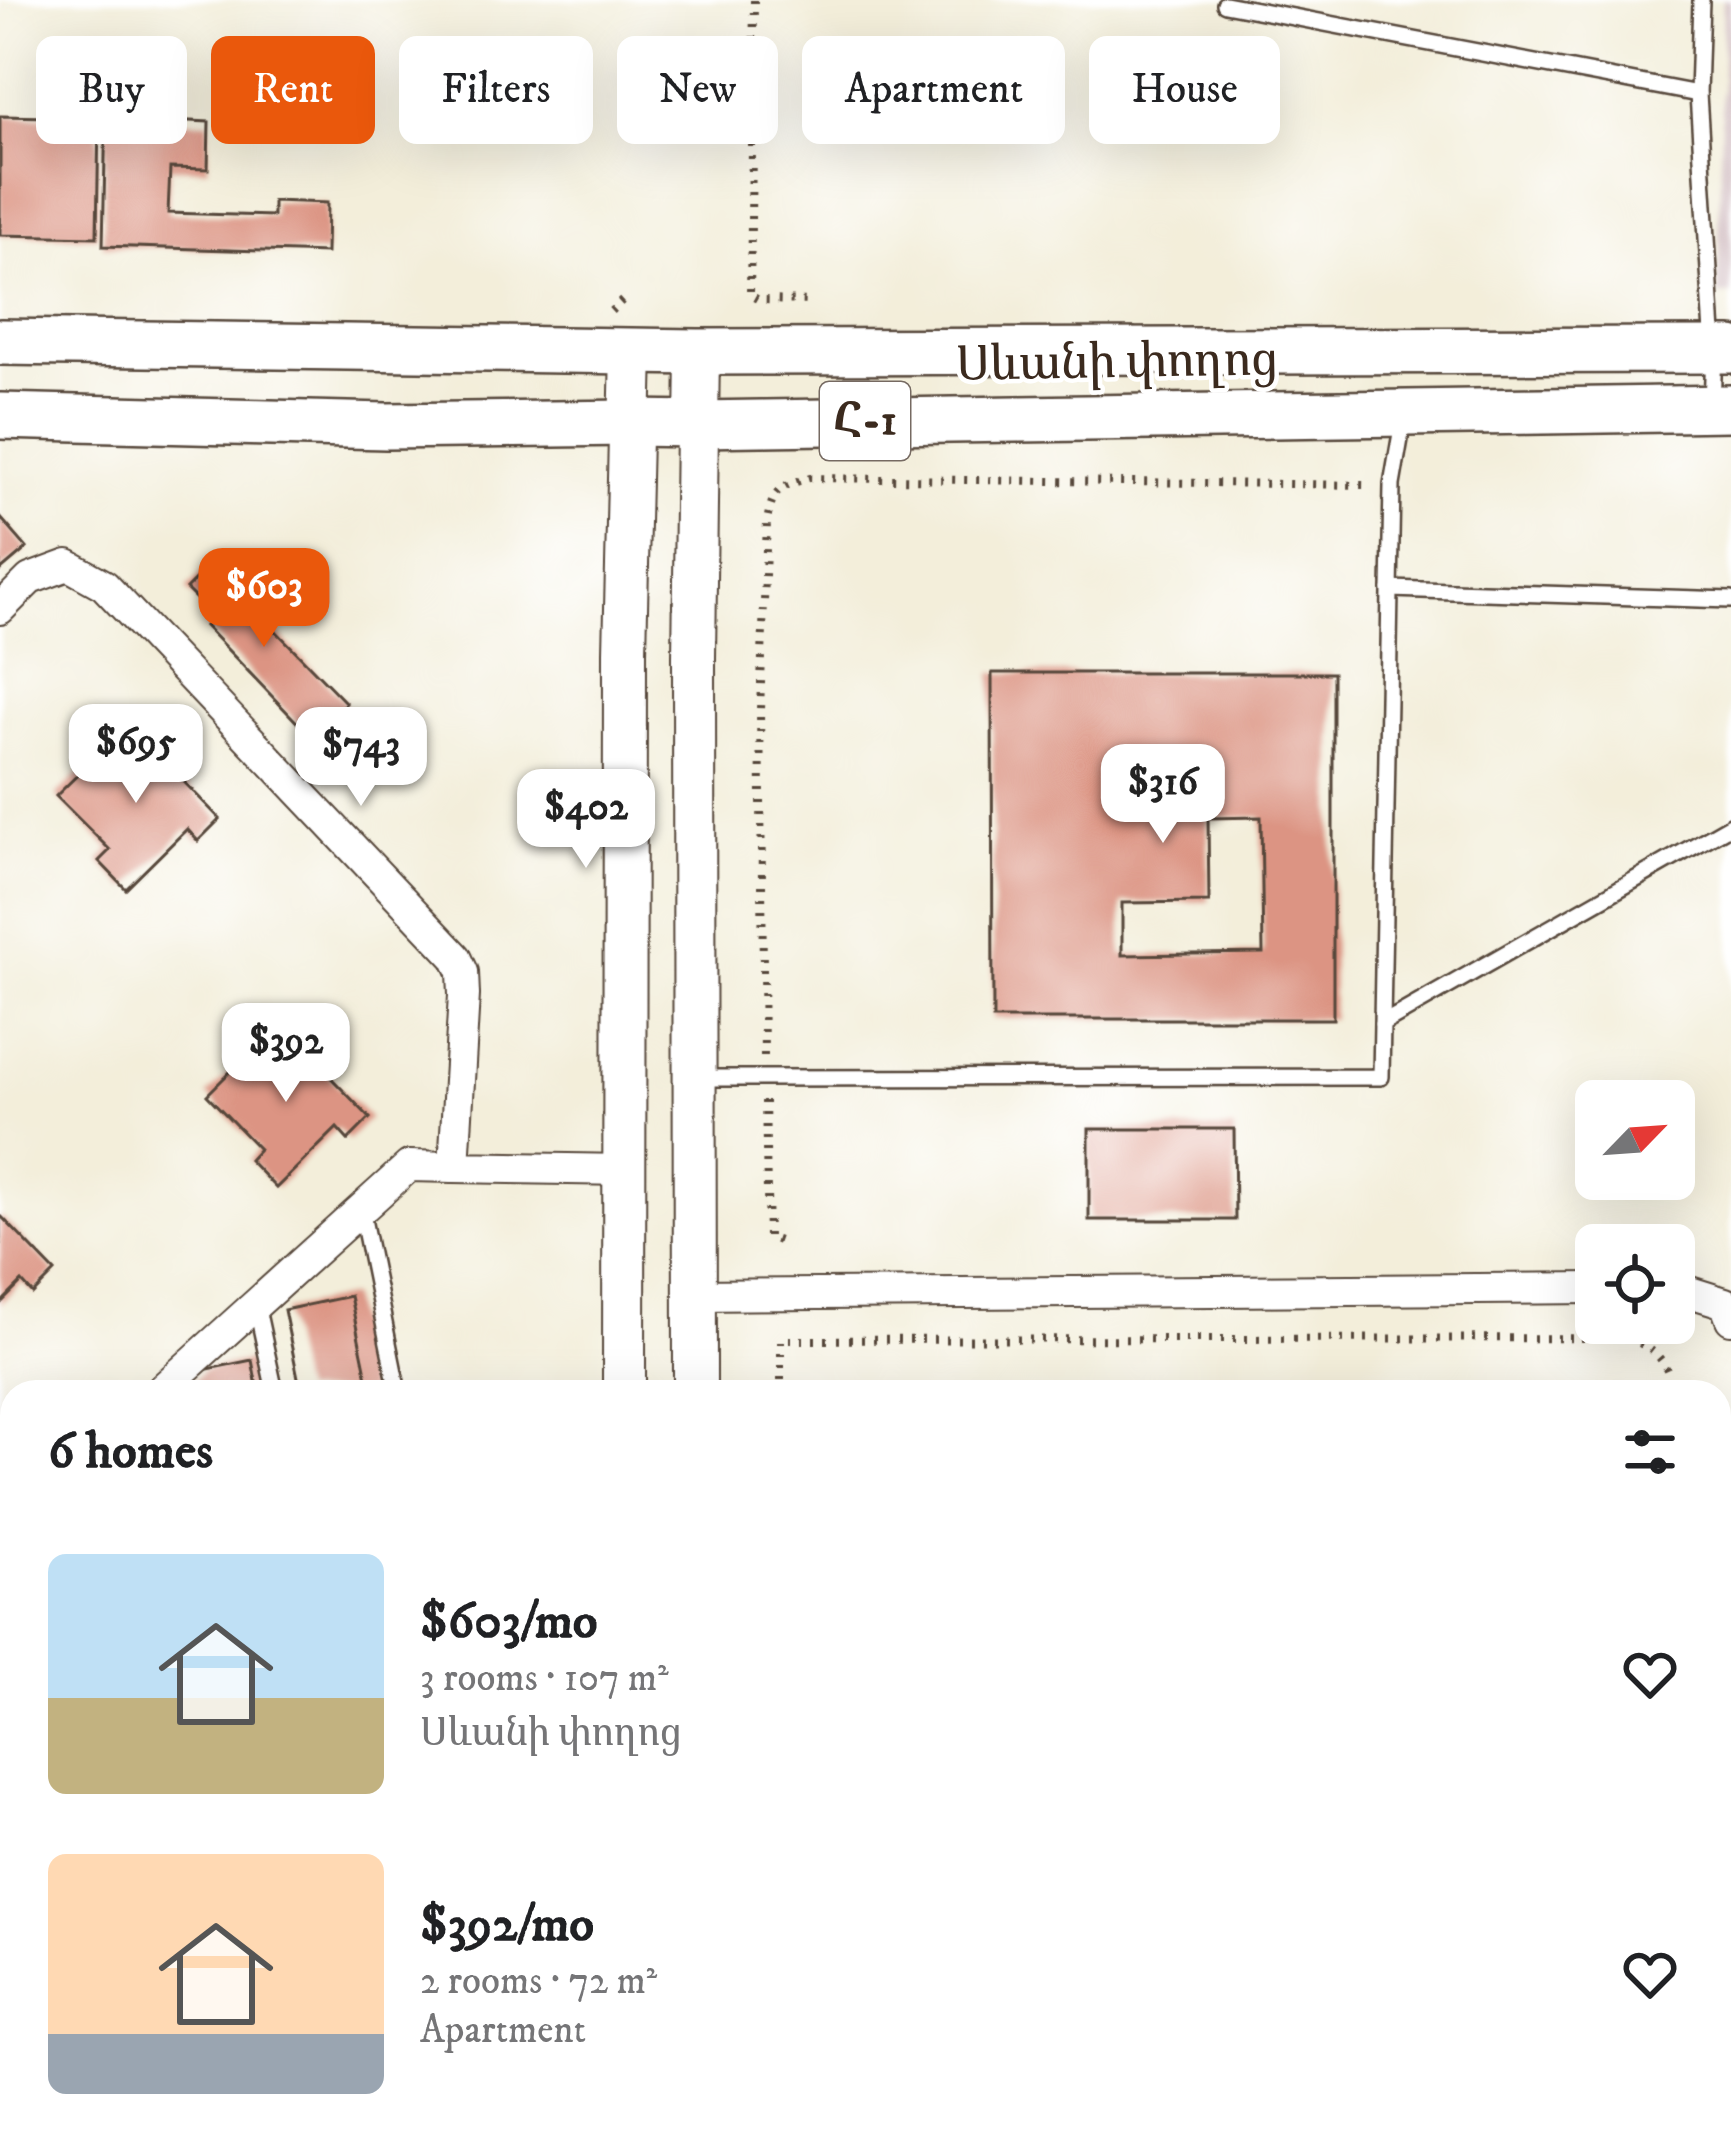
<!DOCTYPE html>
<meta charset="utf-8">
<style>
body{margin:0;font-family:"IM FELL DW Pica","Noto Serif Armenian",serif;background:#f6f6f6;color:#202124;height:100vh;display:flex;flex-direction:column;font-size:45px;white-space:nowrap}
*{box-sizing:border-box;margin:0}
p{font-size:39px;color:#757577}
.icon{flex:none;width:66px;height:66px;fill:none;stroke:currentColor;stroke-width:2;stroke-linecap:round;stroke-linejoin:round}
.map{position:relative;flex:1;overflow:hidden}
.drawer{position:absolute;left:0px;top:1380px;width:1731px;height:768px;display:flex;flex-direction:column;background:#fff;border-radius:36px 36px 0 0;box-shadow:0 12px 48px #0002}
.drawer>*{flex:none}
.banner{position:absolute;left:36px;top:36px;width:1659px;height:108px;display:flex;gap:24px}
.needle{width:78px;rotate:65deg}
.controls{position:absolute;left:1575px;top:1080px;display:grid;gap:24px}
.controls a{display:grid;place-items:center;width:120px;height:120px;border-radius:18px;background:#fff;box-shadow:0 12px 48px #0002;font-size:60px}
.price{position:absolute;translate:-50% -102px;padding:0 27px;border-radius:24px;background:#fff;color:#222;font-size:39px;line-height:78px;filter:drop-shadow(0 3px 6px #0008)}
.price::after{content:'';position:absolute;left:50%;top:72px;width:36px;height:27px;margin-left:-18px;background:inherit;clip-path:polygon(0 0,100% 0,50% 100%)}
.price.on{background:#ea580c;color:#fff}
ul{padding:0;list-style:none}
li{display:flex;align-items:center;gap:36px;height:300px;padding:0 48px}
li span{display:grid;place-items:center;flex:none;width:336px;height:240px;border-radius:18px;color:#555}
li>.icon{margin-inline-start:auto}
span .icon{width:144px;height:144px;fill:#fffc;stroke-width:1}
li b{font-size:51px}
h2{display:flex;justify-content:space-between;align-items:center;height:144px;padding:0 48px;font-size:51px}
.tag{padding:0 42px;border-radius:18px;background:#fff;box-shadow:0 12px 48px #0002;font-size:42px;line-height:108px}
.tag.on{background:#ea580c;color:#fff}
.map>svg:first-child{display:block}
</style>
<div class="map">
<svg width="1731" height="2148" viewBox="0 0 1731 2148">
<rect width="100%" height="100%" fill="#fff"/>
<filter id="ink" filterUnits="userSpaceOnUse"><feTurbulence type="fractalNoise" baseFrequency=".00833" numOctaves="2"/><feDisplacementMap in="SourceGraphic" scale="24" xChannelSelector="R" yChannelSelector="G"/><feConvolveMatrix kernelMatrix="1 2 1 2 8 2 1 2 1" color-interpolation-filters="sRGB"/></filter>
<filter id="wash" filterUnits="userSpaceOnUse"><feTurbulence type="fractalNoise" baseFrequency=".004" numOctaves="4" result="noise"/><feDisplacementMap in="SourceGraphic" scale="48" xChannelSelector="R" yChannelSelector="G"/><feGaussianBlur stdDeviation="2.7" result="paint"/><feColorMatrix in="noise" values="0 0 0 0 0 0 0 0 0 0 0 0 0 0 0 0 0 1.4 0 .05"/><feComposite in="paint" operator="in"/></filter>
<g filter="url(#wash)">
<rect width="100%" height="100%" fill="#f3eeda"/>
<polygon fill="#d2bec2" points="1723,0 1731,0 1731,295 1718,295"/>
<rect fill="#87d797" stroke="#61805a" stroke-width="3" x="810" y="2136" width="859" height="12"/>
<g id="blocks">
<g fill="#dc9483" fill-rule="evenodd">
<polygon points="107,68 172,70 170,120 209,122 208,169 170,168 168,213 273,216 273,201 327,203 326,253 103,246"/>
<polygon points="0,116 99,118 97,237 0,235"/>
<polygon points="0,517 27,548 0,571"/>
<polygon points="218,557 243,582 235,589 346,703 311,737 205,626 214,617 186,589"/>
<path d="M992,673H1333V1019H993ZM1261,817L1263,953L1122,955V903L1209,902L1208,818Z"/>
<polygon points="146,724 168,747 159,756 220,819 198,841 187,829 126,889 99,861 110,850 56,796 104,749 113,757"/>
<polygon points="296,1023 318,1045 308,1054 370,1118 348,1140 337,1128 276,1188 249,1160 259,1149 207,1095 254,1048 263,1056"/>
<polygon points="1089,1129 1234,1129 1235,1220 1089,1220"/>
<polygon points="0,1215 55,1272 33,1294 22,1282 0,1304"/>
<polygon points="350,1296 370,1392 301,1392 284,1310"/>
<polygon points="252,1360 258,1392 189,1392 188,1388 203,1370"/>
</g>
</g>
</g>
<g filter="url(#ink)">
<use href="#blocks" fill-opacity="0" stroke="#57473a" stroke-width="3"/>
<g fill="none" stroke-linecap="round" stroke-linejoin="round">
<defs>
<g id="lane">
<polyline points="1701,0 1698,94 1714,350 1712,405"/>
<polyline points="1225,4 1698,94"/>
<polyline points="1390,589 1731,600"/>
<polyline points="1382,1024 1731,825"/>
<polyline points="700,1078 1381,1077 1392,485 1404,416"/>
<polyline points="361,1209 398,1392"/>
<polyline points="256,1304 275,1392"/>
</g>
<g id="street">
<polyline points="0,609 30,579 68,565 104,585 456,957 463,972 464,995 454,1167 626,1170"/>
<polyline points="1674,1287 1725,1303 1731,1319"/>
<polyline points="694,1295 1596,1288"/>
<polyline points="159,1392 409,1166 454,1167"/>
<polyline points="0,1525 12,1517"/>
<polyline points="1719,1933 1731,1933"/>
</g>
<g id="secondary">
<polyline points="624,1392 625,652 632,350"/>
<polyline points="695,1392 694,657 698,352"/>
<polyline points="0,2036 12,2025"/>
<polyline points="624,2136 624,2148"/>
<polyline points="702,2136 702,2148"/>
</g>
<g id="primary">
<polyline points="0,342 698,352 1731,350"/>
<polyline points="0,416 386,426 630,423 698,424 1731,408"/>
</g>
</defs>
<use href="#lane" stroke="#57473a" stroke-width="20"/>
<use href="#street" stroke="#57473a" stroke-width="34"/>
<use href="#secondary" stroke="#57473a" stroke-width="46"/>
<use href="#primary" stroke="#57473a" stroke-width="50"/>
<g stroke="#57473a" stroke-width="8" stroke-dasharray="3 9" stroke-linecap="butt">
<polyline points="754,0 750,295 759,300 813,301"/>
<polyline points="611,311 627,296"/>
<path d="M764,1056L760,710L767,522C772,490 780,486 810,478L1368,485"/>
<polyline points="765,1101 768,1237 785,1243"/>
<path d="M781,1392V1340L1629,1338C1658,1351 1667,1361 1674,1392"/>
<polyline points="783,2136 783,2148"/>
<polyline points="1097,2136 1097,2148"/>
<polyline points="1393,2136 1393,2148"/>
<polyline points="1589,2136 1602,2148"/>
<polyline points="551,2148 551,2136"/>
<polyline points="870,2148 870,2136"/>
<polyline points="1682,2148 1682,2136"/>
</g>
<use href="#lane" stroke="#fff" stroke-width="15"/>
<use href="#street" stroke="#fff" stroke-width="30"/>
<use href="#secondary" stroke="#fff" stroke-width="42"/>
<use href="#primary" stroke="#fff" stroke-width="45"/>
</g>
</g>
<g text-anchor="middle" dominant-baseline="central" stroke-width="9" stroke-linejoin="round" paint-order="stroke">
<rect fill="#fff" stroke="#766a62" stroke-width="3" x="820" y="382" width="90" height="78" rx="9"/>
<g font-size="45" font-weight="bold" fill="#3b2a1e">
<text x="865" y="421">Հ-1</text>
</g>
<g font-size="48" fill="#3b2a1e" stroke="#fff">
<text transform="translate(1117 363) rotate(-1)">Սևանի փողոց</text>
</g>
</g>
</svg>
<div class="controls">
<a><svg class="needle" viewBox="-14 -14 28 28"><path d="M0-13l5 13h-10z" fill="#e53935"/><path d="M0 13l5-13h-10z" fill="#757577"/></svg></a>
<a><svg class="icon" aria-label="locate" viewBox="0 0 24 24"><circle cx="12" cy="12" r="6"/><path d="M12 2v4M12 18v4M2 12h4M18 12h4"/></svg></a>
</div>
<b class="price on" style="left:264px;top:650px">$603</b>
<b class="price" style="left:136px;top:806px">$695</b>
<b class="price" style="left:361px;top:809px">$743</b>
<b class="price" style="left:1163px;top:846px">$316</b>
<b class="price" style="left:586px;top:871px">$402</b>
<b class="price" style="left:286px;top:1105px">$392</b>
<div class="banner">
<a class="tag">Buy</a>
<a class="tag on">Rent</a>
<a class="tag">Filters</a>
<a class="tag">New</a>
<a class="tag">Apartment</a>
<a class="tag">House</a>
</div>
<section class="drawer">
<h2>6 homes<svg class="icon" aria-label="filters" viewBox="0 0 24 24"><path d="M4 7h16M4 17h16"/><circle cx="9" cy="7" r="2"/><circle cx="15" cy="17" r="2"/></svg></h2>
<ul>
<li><span style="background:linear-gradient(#bfe0f5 60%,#c2b280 0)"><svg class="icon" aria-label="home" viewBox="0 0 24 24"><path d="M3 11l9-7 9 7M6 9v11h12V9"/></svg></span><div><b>$603/mo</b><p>3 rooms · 107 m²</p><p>Սևանի փողոց</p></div><svg class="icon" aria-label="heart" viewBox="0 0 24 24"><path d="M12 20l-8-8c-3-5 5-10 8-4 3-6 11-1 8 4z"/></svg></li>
<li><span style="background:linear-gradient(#ffd9b3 75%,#9aa5b1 0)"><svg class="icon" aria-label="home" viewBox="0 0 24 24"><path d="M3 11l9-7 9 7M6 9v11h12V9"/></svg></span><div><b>$392/mo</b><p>2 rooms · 72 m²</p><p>Apartment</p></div><svg class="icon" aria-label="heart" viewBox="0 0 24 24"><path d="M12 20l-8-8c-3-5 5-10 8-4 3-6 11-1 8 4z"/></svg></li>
</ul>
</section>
</div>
